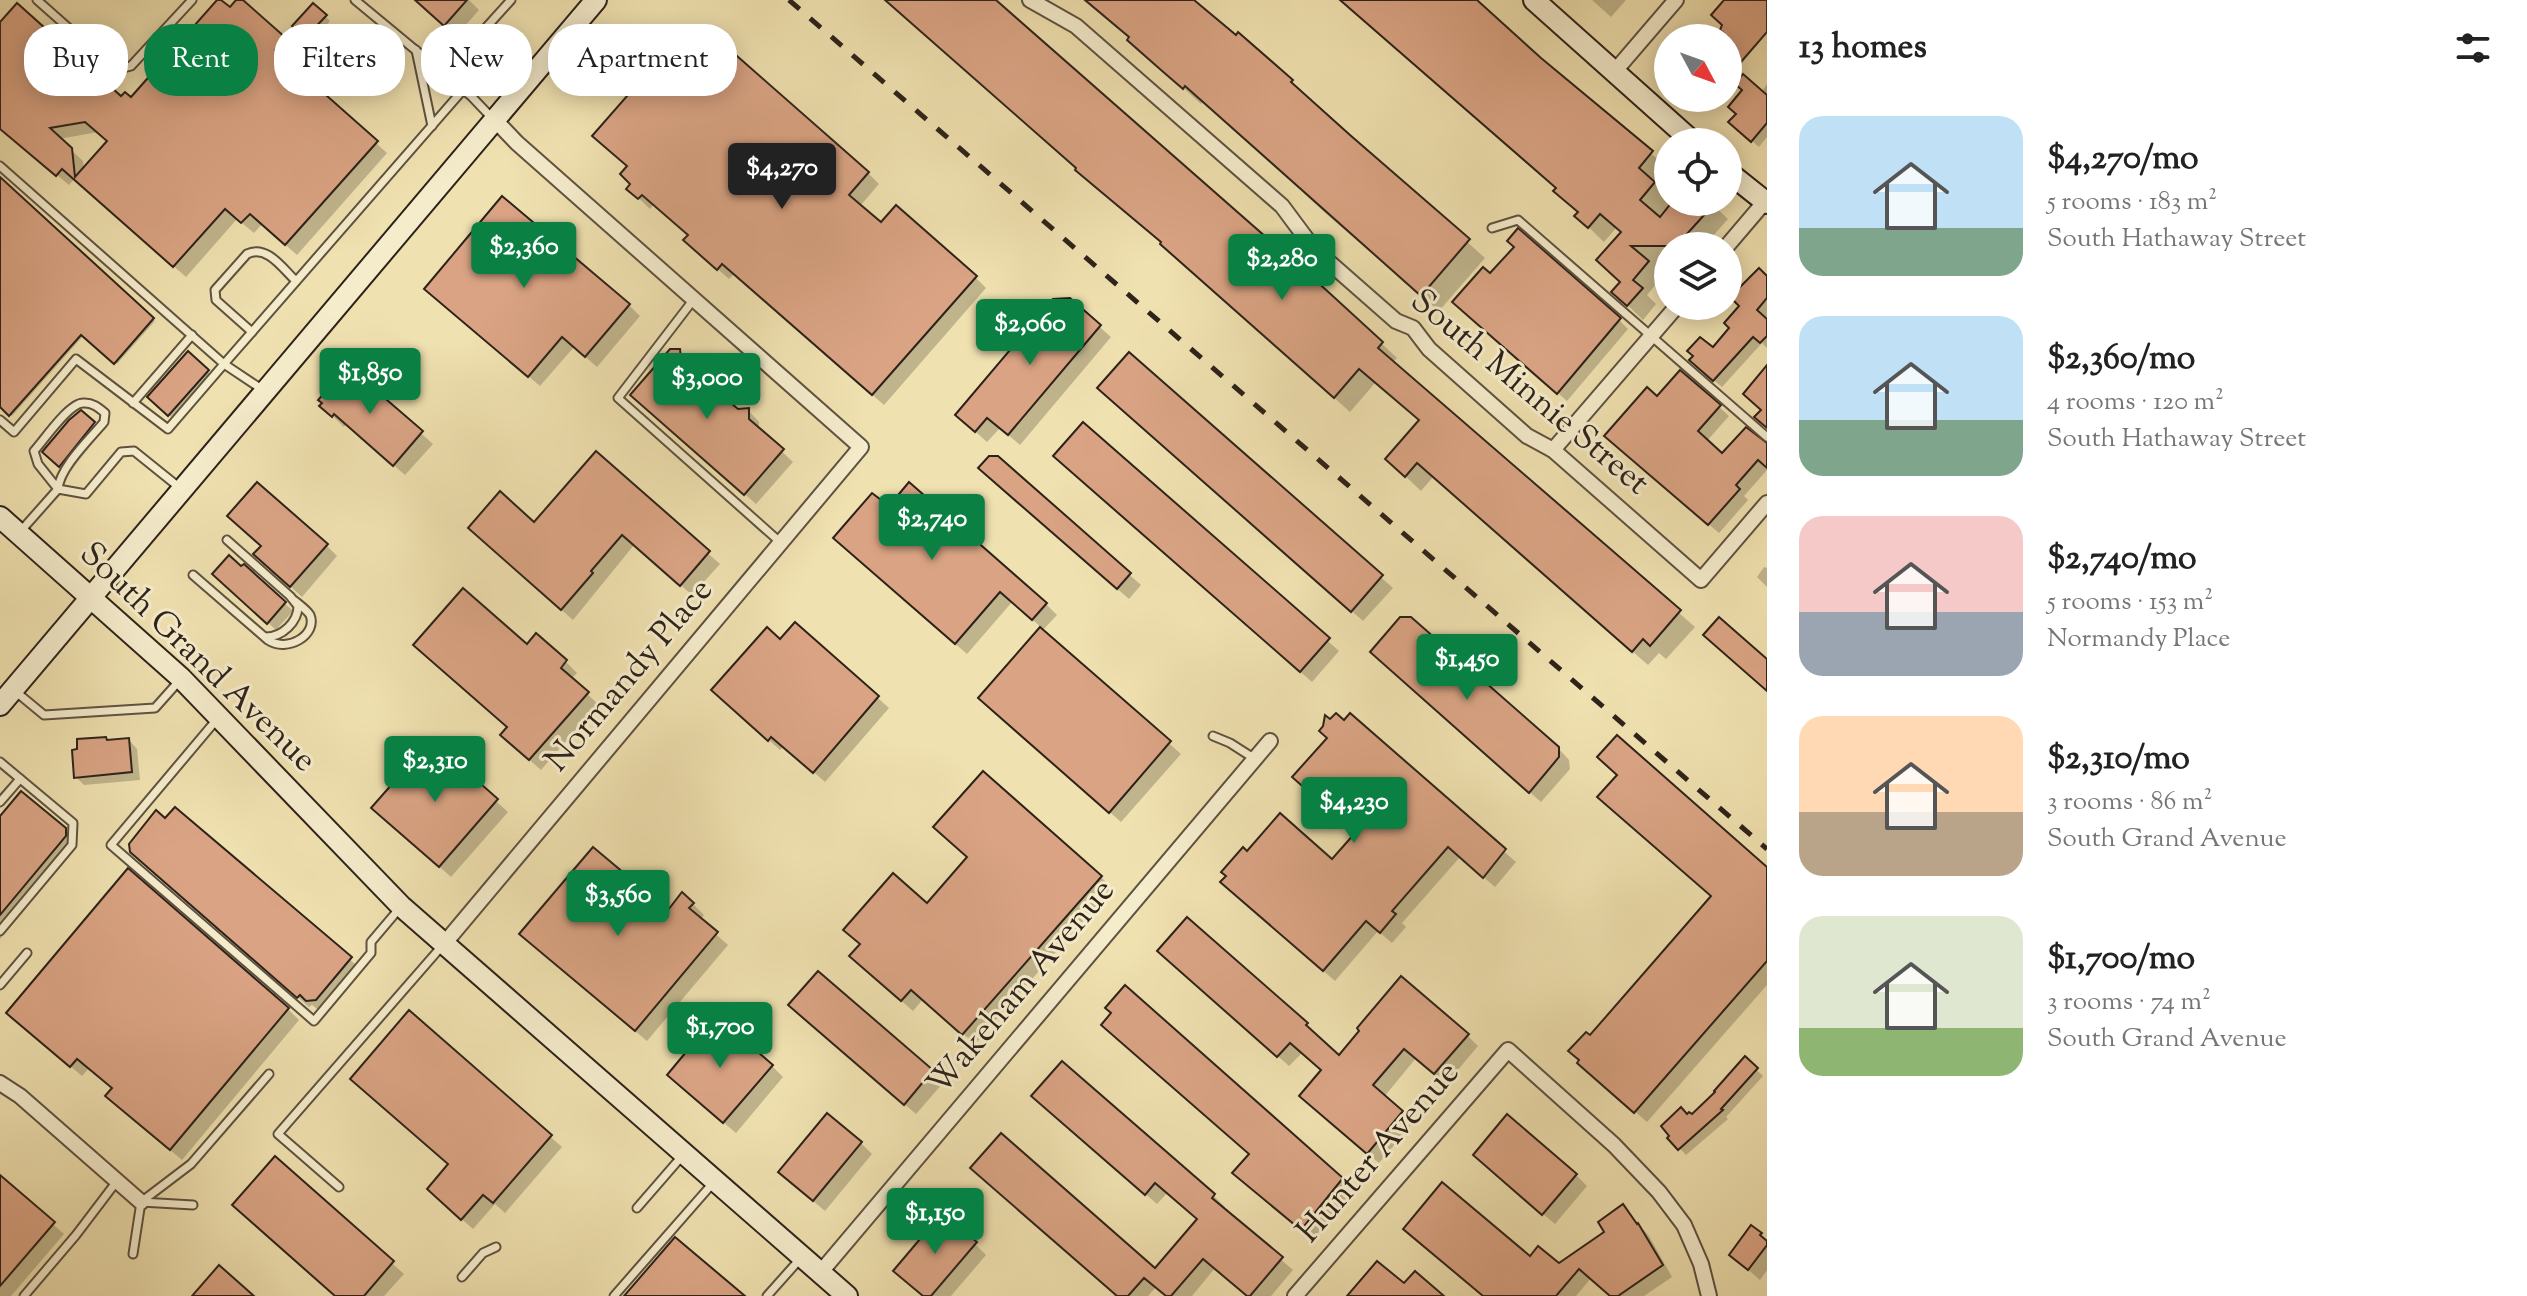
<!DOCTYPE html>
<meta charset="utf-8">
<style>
body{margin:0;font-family:"Sorts Mill Goudy",serif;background:#f2f2f2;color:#222;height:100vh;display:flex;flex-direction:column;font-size:30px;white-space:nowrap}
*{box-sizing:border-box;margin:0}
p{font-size:26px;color:#767676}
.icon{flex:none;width:44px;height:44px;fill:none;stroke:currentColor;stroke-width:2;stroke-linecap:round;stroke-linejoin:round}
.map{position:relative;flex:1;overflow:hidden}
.drawer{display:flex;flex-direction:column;background:#fff;width:760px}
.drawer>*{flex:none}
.hud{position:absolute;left:24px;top:24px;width:760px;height:72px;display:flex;gap:16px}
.needle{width:52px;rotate:131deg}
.buttons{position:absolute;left:1654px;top:24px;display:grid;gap:16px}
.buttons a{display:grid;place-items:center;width:88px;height:88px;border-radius:50%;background:#fff;box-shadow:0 4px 20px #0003;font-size:40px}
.price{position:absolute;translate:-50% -68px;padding:0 18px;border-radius:8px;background:#0b8043;color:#fff;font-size:26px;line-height:52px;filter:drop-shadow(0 2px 4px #0008)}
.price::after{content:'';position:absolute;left:50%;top:48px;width:24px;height:18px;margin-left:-12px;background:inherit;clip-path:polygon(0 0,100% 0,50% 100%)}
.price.current{background:#222;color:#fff}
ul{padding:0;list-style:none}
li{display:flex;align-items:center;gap:24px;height:200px;padding:0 32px}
li span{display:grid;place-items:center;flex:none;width:224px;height:160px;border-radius:24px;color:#555}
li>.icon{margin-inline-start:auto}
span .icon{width:96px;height:96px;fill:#fffc;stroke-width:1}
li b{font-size:34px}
h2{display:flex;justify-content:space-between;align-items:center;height:96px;padding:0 32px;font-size:34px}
.pill{padding:0 28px;border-radius:32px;background:#fff;box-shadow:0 4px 20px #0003;font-size:28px;line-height:72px}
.pill.current{background:#0b8043;color:#fff}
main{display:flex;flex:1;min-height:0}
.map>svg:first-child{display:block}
</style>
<main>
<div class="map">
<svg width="1767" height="1296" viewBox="0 0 1767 1296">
<rect width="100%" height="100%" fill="#f0e1b0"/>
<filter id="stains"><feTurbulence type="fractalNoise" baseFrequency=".0025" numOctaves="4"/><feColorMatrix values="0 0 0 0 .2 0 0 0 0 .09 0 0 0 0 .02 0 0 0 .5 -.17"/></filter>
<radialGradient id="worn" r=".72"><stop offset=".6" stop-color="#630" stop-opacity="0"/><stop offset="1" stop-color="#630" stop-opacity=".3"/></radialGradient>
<g fill="#0003" fill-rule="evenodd">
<path d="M240,0L295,50L286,62L387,153L297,255L262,224L254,233L237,219L186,277L74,179L69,185L0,128V25L122,99L131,100ZM98,132L109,142L84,170L83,161L59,139Z"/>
<polygon points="417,0 469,0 479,10 457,35"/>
<polygon points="885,0 995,0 1381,343 1397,358 1392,363 1695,627 1666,659 1659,653 1648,665 1433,477 1421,491 1403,474 1421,421 1375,383 1350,412 1161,242 1092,185 1078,169"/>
<polygon points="1083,0 1191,0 1236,38 1238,35 1291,82 1308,99 1485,258 1439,311 1324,212 1242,135 1203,101 1201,104 1130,39"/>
<polygon points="1340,0 1474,0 1518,40 1667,167 1654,183 1668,195 1668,202 1710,202 1728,219 1704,246 1668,246 1668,270 1647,295 1656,304 1643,320 1614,292 1622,283 1623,233 1616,228 1604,242 1577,216 1579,213 1558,189"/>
<polygon points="1592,0 1626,0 1611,17"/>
<polygon points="1732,0 1767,0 1767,25 1728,69 1728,38 1716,38 1724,29"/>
<polygon points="313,6 330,21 312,42 295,26"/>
<polygon points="707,78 868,173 879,184 860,206 881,225 975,277 986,288 884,405 734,274 729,279 697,251 690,235 654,204 650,209 629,189"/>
<polygon points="1767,84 1767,137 1759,147 1738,129"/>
<polygon points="0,181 155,321 117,364 84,335 12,416 0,405"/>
<polygon points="1490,276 1619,320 1628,329 1567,401 1464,311"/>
<polygon points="1767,278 1767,348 1762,343 1722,387 1699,368"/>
<polygon points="438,300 629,305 640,316 597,367 574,347 540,386"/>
<polygon points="1069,300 1111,337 1020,445 1000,428 987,442 969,426"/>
<polygon points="679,351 691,362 691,371 702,370 713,381 714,392 725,390 736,401 736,411 748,410 759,422 759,430 793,462 756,504 644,406"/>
<polygon points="188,354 210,374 171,417 150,397"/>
<polygon points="1130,355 1393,588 1363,621 1262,533"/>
<polygon points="352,372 433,444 405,475 346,424 344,427 322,406"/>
<polygon points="1658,399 1719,407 1729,416 1706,442 1722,456 1767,445 1767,470 1744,496 1748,500 1719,533 1616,445"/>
<polygon points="81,413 102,432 68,474 52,460"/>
<polygon points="1083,425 1339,651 1312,682 1067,467"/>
<polygon points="596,454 720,564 692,595 634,545 573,620 482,539 534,524"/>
<polygon points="997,458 1141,585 1129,599 992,479"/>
<polygon points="326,545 337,556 302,597 267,565"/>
<polygon points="847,549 1046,604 1057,615 1042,631 1181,754 1121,822 981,698 1042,628 1012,602 967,654"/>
<polygon points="244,566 293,611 276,630 223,582"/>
<polygon points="1764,567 1767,568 1767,587 1757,577"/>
<polygon points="796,625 889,708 825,782 784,746 780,750 725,701"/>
<polygon points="527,647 566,662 577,673 571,679 598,704 541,770 514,746 509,728"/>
<polygon points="1383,663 1558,748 1569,760 1570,769 1541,802"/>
<polygon points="1350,716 1516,862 1495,887 1460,857 1402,923 1406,927 1392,943 1378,931 1335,981 1234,893 1247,854 1333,862 1358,834 1329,738 1330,722 1344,722"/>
<polygon points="129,740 137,749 140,780 84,785 76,777"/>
<polygon points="431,743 508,812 451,877 385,819"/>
<polygon points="175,809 362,970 328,1011 320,1011 312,1005 309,1007 144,863 165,821"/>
<polygon points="0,819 64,829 76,841 76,848 0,939"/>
<polygon points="1767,869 1767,985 1647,1122 1591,1073 1590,1037 1713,897"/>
<polygon points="1101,877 1112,888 975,1044 923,999 913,1011 863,967 927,906"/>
<polygon points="693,904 704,915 700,920 728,945 647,1041 533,945 668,913"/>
<polygon points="1171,962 1306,1025 1340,1058 1467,1035 1478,1046 1446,1084 1416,1058 1384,1097 1413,1123 1379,1163 1312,1107 1323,1071 1302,1053 1289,1066"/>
<polygon points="818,973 943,1083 916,1114 802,1016"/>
<polygon points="288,1009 299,1020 182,1160 119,1107 114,1089 89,1068 82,1076 20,1024"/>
<polygon points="409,1013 562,1147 505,1213 495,1204 473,1229 440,1200 450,1165"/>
<polygon points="1745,1059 1763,1076 1726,1117 1728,1119 1686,1155 1670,1138 1718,1092"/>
<polygon points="1062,1063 1214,1196 1225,1207 1223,1209 1293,1270 1271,1296 1248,1296 1215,1268 1192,1296 1166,1296 1156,1287 1148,1296 1113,1296 1156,1271 1199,1220 1167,1193 1157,1204 1045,1107"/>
<polygon points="772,1066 783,1077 736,1133 680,1086"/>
<polygon points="1287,1133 1353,1191 1313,1239 1246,1184"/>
<polygon points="861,1143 872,1154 825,1211 792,1183"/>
<polygon points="275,1159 404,1274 384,1296 336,1296"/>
<polygon points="1486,1166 1576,1175 1587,1186 1555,1224"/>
<polygon points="0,1178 64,1234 11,1296 0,1296"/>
<polygon points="1623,1207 1649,1236 1672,1277 1644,1296 1611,1296 1591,1278 1576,1296 1483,1296 1531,1259 1558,1266 1607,1232"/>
<polygon points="1767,1243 1767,1270 1760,1280 1731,1255"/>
<polygon points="975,1244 986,1255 951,1296 924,1296"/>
</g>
<g fill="#daa484" stroke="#2d221a" stroke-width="2" fill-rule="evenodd">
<path d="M217,0H221L230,7L236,0H243L286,38L275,50L378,141L285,245L250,214L241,223L225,209L173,267L62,169L56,176L0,129V22L17,3L121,96L125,92L131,97ZM85,122L107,141L75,177L72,148L50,128Z"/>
<polygon points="415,0 467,0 444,26"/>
<polygon points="885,0 996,0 1324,288 1383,342 1378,348 1681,610 1650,646 1643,639 1632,652 1417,463 1405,477 1385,459 1419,420 1359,369 1334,398 1160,244 1161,242 1075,170 1076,168"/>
<polygon points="1085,0 1194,0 1236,35 1238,32 1293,80 1291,82 1350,135 1470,239 1421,296 1185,86 1183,89 1161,70 1127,40 1129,37"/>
<polygon points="1340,0 1477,0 1541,58 1653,151 1639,168 1655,182 1640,200 1660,217 1672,202 1716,202 1676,246 1631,246 1649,261 1633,280 1643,288 1627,306 1611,292 1620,282 1596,260 1621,232 1600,214 1588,228 1574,216 1578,212 1553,191 1556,188"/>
<polygon points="1724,0 1767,0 1767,32 1728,77 1728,37 1720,30 1722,25 1711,15"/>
<polygon points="313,3 327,15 305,38 292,26"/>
<polygon points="668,44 676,51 677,49 707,75 729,49 869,172 849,195 881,222 896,205 977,276 872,395 722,264 717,270 683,240 688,235 642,195 638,199 626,189 630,184 620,174 627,166 592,136 628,95 623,91 636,76 638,78"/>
<polygon points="1743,74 1767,95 1767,123 1751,142 1728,122 1736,114 1728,107 1742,90 1735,84"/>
<polygon points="0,177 154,318 114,364 81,335 9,416 0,407"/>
<polygon points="502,196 630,304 585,357 562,337 528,377 424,289"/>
<polygon points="1518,228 1621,318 1557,394 1452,302 1483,267 1490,273 1514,247 1507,241"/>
<polygon points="1759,268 1767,276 1767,298 1757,310 1767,319 1767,336 1760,343 1753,337 1713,381 1689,360 1693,356 1687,351 1700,337 1713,347 1729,328 1724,323 1739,306 1730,297"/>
<polygon points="1070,298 1101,325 1008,435 987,418 975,432 955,415 1053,299"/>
<polygon points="670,349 680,349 681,359 692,369 703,368 703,379 715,389 726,388 726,399 738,409 749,408 749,419 784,449 744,495 630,395"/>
<polygon points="188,351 209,370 168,416 147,397"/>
<polygon points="1129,352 1383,575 1351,612 1097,388"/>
<polygon points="1767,365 1767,428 1754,417 1761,410 1743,394"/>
<polygon points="351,369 423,431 393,466 334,414 332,417 319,406 322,403 318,400 340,375 343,378"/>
<polygon points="1680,370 1721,405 1698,431 1722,453 1746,427 1767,443 1767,468 1758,460 1736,485 1740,489 1708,525 1604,436 1647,387 1657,396"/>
<polygon points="81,410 95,422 59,467 42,452 69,420"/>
<polygon points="1083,422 1330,638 1300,672 1053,456"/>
<polygon points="596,451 710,551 680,586 622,535 591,571 593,573 561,610 468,528 500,491 534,522"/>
<polygon points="989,456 998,456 1131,573 1117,589 978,468"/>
<polygon points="257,482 328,544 290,587 253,554 261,546 227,516"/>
<polygon points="909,482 1047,603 1032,620 1000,592 955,644 833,538 872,493 889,506"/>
<polygon points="229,555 241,566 244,564 286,602 267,624 212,574"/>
<polygon points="463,588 527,644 536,633 567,660 561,668 589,692 529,760 500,735 507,727 413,645"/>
<polygon points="1400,617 1411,617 1559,747 1559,757 1529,793 1370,652"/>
<polygon points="1719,617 1767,659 1767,691 1703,635"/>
<polygon points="795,622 879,696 813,773 771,737 768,741 711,690 767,627 780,639"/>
<polygon points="1040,627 1171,741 1109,813 978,698"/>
<polygon points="1336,713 1344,720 1350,713 1506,849 1483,878 1448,847 1392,911 1396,914 1380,933 1366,921 1323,971 1220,882 1226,876 1221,872 1243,847 1247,851 1280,813 1332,859 1355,833 1292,777 1327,738 1319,731 1323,726 1325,715 1330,719"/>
<polygon points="1617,735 1767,867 1767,961 1634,1113 1577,1063 1579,1060 1568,1051 1586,1032 1590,1035 1711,896 1597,797 1617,775 1597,757"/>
<polygon points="106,737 107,740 129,738 132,772 74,778 72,750 77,749 77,739"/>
<polygon points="431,740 498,799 439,867 371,808"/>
<polygon points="983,771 1102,876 962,1035 911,990 901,1001 849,956 860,944 843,930 893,873 927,903 967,857 933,827"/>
<polygon points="21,791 66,828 66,836 0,915 0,816"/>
<polygon points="175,807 352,957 316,1000 306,1001 300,995 297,998 130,852 129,844 156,810 165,818"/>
<polygon points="593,847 668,910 682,892 694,903 689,908 718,932 635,1031 519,934"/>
<polygon points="128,868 289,1008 170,1150 105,1096 112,1088 77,1059 70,1067 6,1013"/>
<polygon points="1187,917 1308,1023 1306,1025 1339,1055 1359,1031 1357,1028 1401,976 1469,1034 1434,1074 1404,1049 1373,1085 1403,1111 1367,1154 1299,1096 1321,1070 1290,1043 1277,1057 1157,951"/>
<polygon points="818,971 933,1070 904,1105 788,1005"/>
<polygon points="1125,985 1343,1178 1301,1230 1232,1173 1249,1154 1101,1025 1111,1013 1105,1008"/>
<polygon points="409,1010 552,1135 493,1203 483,1195 461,1220 427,1189 448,1164 350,1079"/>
<polygon points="716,1016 773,1065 723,1123 667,1075"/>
<polygon points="1745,1056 1758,1068 1721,1109 1723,1110 1678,1150 1667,1138 1669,1136 1661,1126 1681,1107 1687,1114 1689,1112 1692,1114 1715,1092 1714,1091"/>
<polygon points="1062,1061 1215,1194 1212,1198 1283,1257 1250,1296 1247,1296 1203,1259 1171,1296 1166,1296 1144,1278 1128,1296 1117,1296 970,1168 1001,1133 1155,1268 1197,1219 1155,1183 1145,1195 1031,1096"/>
<polygon points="827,1113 862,1142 813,1201 778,1172"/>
<polygon points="1507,1114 1577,1174 1542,1215 1473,1155"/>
<polygon points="275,1156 394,1261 364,1296 335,1296 232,1205"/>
<polygon points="0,1175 55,1222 0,1286"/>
<polygon points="1442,1182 1530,1256 1538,1246 1559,1263 1604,1232 1598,1222 1623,1204 1637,1224 1638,1223 1663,1265 1618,1296 1610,1296 1579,1269 1556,1296 1483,1296 1403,1229"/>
<polygon points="942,1213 977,1242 931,1296 923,1296 893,1271"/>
<polygon points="1751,1225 1762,1233 1760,1235 1767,1241 1767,1245 1748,1270 1729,1255"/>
<polygon points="675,1237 745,1296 624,1296"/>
<polygon points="1377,1261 1404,1283 1415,1271 1444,1296 1347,1296"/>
<polygon points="219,1265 254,1296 192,1296"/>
</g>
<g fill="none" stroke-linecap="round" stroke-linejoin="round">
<defs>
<g id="lane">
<polyline points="37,0 107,62 119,69 131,66 192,0"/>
<polyline points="355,0 471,96 493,119"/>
<polyline points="416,50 432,126"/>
<polyline points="444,74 511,0"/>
<polyline points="0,166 224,364 168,429 76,359 14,432 0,420"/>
<polyline points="1492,228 1518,220 1767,437"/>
<polyline points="694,299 618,398 780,542"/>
<path d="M252,332L216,300L215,290L247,254C267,244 283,269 296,281"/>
<polyline points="263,390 224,364 463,90"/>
<polyline points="133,403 192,335"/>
<path d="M19,533L58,489C60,467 90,439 104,422L105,413C99,408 92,402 83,403C69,403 44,440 34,451L38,464L58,489L86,494L121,452L134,451L180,488"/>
<path d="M227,540L290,596L298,606C298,622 282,637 266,637"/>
<path d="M193,575L268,640C287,653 318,635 310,615C307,610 300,605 295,601"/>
<polyline points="15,691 44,715 155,708 180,680"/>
<polyline points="218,718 111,845 314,1021 371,953 371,942 399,909"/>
<polyline points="1213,736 1230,743 1255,759"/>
<polyline points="0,762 73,823 72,845 0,931"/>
<polyline points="0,802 20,779"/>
<polyline points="0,985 27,953"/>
<polyline points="339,1187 278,1134 442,946"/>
<polyline points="141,1202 193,1205"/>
<polyline points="637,1208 683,1155"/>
<polyline points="133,1254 141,1202 191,1164 269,1074"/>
<polyline points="462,1277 483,1253 496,1247"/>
<polyline points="24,1296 76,1235 117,1181"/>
<polyline points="614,1296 713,1183"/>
<polyline points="767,1296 800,1259"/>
</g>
<g id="street">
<polyline points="1030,0 1076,26 1282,206 1314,249 1396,321 1413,328 1429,349 1527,436 1553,450 1701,580 1767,503"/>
<polyline points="1615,71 1676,0"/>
<polyline points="1727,246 1767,199"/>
<polyline points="1553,450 1677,306"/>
<polyline points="444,944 861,447 517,143 495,120"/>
<polyline points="0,1083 20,1096 141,1202"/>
<polyline points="820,1273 1270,741"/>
<polyline points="1295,1296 1508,1050 1614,1145 1659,1192 1684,1225 1701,1264 1709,1296"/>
</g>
<g id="secondary">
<polyline points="1534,0 1693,142"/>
<polyline points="1728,172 1767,203"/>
<polyline points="0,517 181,678 401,906 847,1296"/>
<polyline points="0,705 596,0"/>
</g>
</defs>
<use href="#lane" stroke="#5e5240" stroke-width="11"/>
<use href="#street" stroke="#5e5240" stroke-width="18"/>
<use href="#secondary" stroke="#2d221a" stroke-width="24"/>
<use href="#lane" stroke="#f5eccc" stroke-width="7"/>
<use href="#street" stroke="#f5eccc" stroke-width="14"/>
<use href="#secondary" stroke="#f5eccc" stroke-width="20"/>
<polyline stroke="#2d221a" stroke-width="5" stroke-dasharray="14 14" stroke-linecap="butt" points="789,0 1767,849"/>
</g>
<g text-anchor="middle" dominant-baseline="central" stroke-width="6" stroke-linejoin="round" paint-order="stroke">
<g font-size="34" fill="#2d221a" stroke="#f5eccc">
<text transform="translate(1529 393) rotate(40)">South Minnie Street</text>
<text transform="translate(197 658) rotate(44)">South Grand Avenue</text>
<text transform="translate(630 676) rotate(-50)">Normandy Place</text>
<text transform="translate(1022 988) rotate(-50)">Wakeham Avenue</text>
<text transform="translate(1379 1153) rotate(-49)">Hunter Avenue</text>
</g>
</g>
<rect width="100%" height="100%" filter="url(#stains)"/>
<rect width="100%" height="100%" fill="url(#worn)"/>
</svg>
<div class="buttons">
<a><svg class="needle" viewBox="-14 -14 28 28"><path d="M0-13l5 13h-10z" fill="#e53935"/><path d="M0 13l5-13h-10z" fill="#767676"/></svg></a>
<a><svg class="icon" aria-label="locate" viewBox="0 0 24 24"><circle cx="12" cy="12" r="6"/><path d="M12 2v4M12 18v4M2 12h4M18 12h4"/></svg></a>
<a><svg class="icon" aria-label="layers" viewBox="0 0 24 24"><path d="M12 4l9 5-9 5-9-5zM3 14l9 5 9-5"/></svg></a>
</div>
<b class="price current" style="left:782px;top:211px">$4,270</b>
<b class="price" style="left:524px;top:290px">$2,360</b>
<b class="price" style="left:1282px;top:302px">$2,280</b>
<b class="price" style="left:1030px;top:367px">$2,060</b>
<b class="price" style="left:370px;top:416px">$1,850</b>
<b class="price" style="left:707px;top:421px">$3,000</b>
<b class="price" style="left:932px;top:562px">$2,740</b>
<b class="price" style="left:1467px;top:702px">$1,450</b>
<b class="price" style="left:435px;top:804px">$2,310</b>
<b class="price" style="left:1354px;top:845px">$4,230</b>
<b class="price" style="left:618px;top:938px">$3,560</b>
<b class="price" style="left:720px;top:1070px">$1,700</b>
<b class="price" style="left:935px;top:1256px">$1,150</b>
<div class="hud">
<a class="pill">Buy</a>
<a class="pill current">Rent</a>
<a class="pill">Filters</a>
<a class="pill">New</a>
<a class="pill">Apartment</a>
</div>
</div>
<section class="drawer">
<h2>13 homes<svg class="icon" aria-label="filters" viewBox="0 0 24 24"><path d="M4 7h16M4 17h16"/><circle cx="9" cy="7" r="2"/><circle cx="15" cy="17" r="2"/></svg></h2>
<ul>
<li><span style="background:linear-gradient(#bfe0f5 70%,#7fa58c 0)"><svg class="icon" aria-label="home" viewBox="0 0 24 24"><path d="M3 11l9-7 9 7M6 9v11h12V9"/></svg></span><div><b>$4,270/mo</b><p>5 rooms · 183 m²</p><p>South Hathaway Street</p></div></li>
<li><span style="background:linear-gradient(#bfe0f5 65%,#7fa58c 0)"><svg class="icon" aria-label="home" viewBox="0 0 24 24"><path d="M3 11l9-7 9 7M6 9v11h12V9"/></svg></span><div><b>$2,360/mo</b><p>4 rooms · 120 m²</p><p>South Hathaway Street</p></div></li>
<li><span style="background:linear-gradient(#f6c9c9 60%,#9aa5b1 0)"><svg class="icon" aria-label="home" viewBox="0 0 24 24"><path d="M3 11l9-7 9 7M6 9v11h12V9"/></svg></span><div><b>$2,740/mo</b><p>5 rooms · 153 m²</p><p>Normandy Place</p></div></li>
<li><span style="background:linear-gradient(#ffd9b3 60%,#b9a48a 0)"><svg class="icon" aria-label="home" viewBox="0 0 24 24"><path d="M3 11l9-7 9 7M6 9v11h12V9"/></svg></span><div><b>$2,310/mo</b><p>3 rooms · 86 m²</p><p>South Grand Avenue</p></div></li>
<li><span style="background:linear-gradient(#dfe7d0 70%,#8fb573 0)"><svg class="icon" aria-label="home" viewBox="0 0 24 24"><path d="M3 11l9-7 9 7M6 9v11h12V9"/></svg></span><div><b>$1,700/mo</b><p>3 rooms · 74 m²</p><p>South Grand Avenue</p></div></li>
</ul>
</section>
</main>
